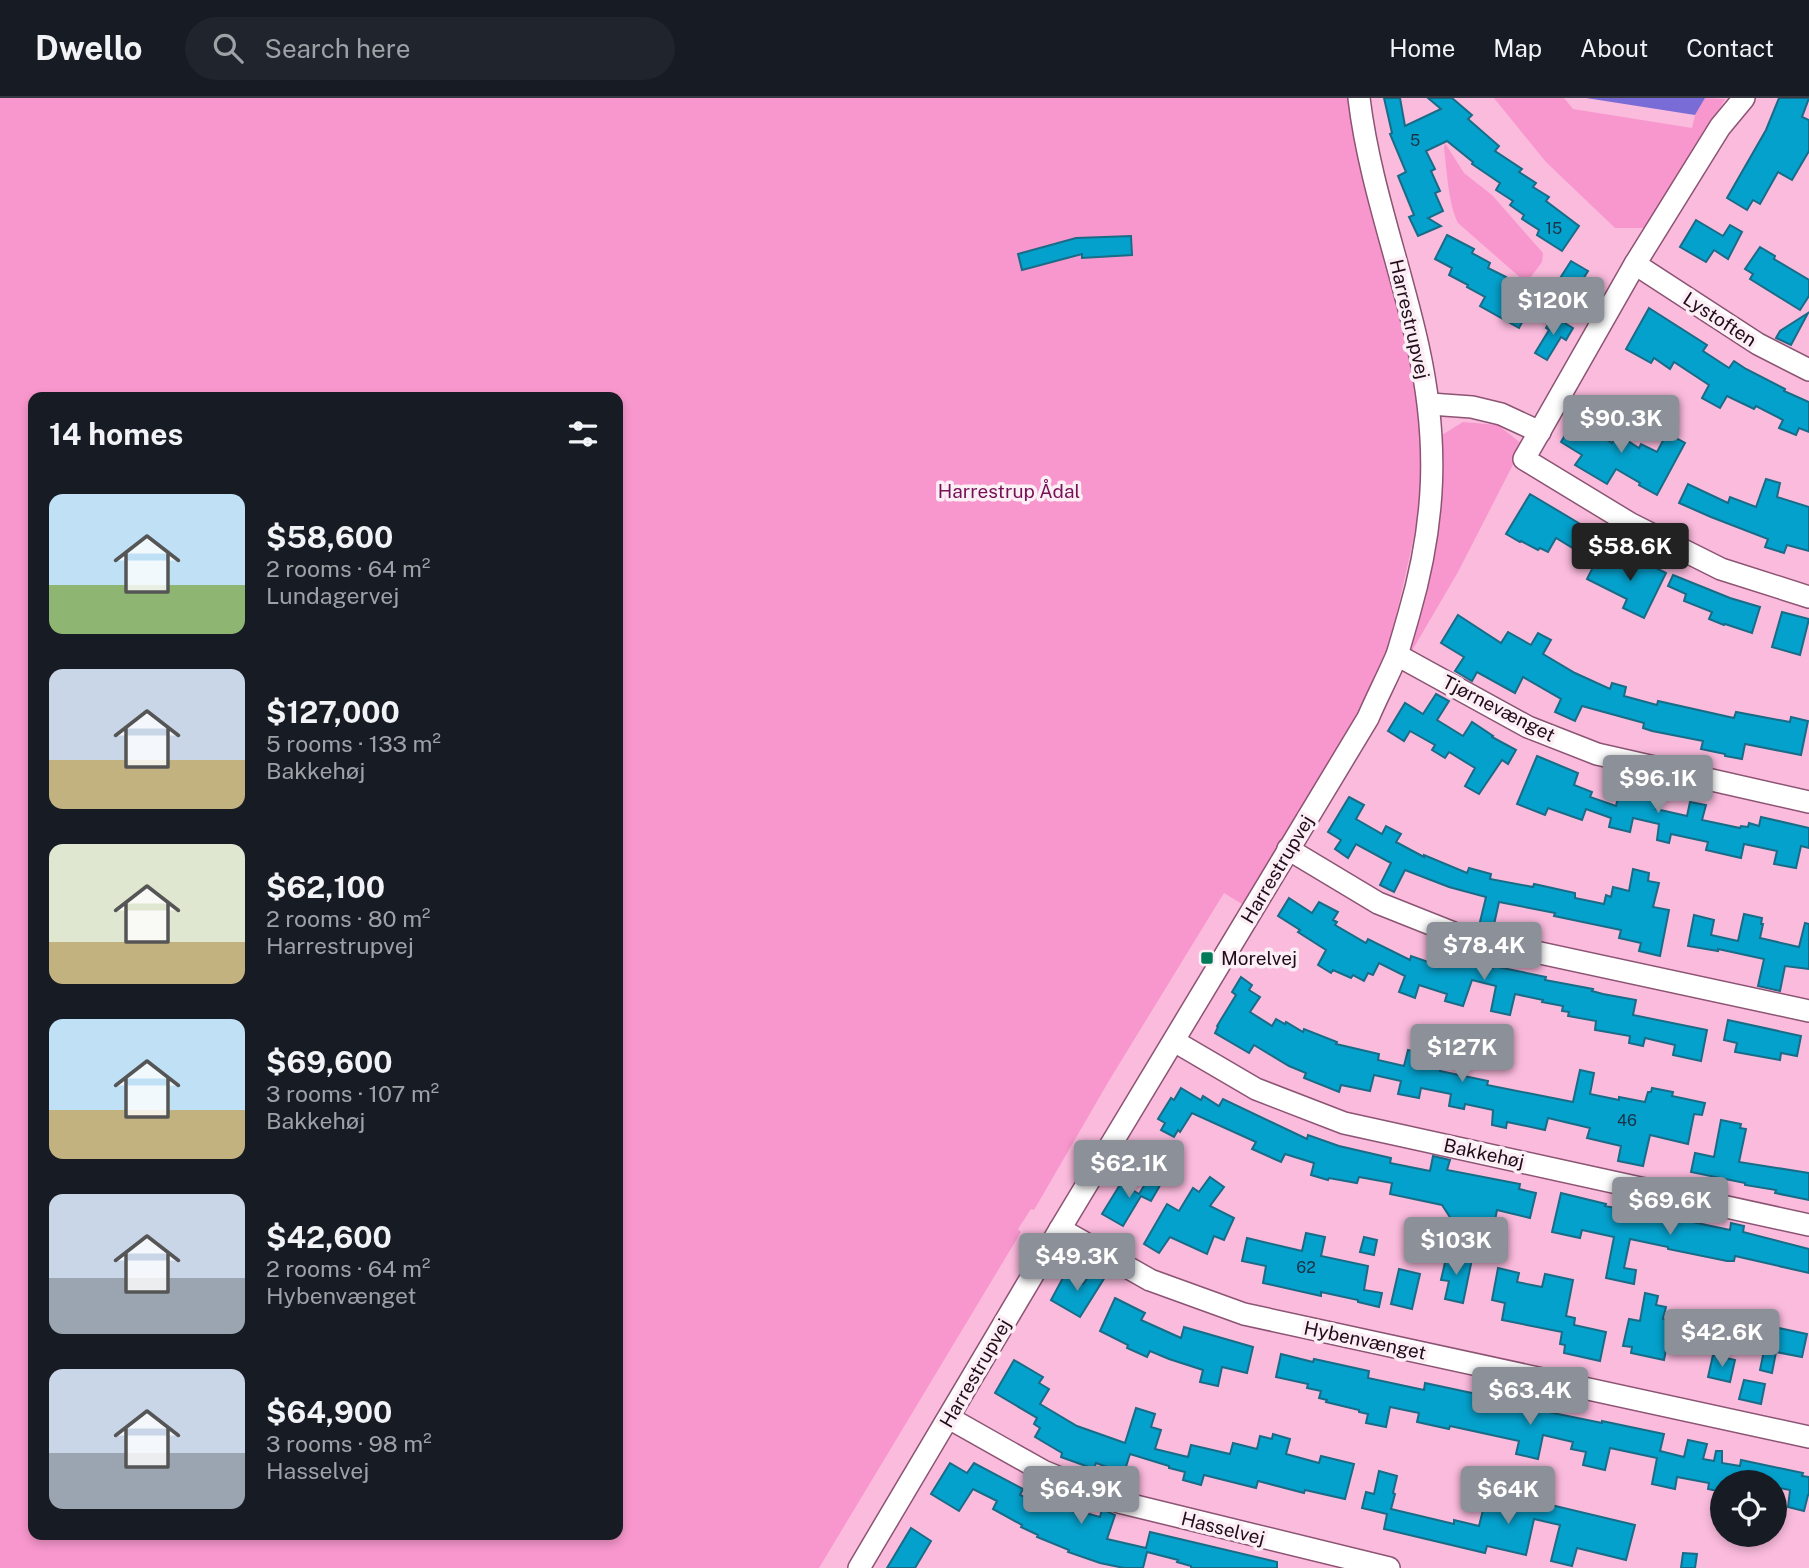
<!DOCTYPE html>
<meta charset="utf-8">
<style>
body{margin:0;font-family:"Public Sans",sans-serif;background:#20242c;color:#f1f3f6;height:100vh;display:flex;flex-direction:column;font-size:26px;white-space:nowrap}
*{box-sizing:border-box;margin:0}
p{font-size:23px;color:#9ea1a6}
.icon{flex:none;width:38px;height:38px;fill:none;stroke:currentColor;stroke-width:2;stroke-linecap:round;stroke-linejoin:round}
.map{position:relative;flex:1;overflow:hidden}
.details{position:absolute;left:28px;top:294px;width:595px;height:1148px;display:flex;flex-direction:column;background:#171b24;border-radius:14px;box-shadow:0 4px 10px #0003}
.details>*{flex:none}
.controls{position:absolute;left:1710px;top:1372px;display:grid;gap:14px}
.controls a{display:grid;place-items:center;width:77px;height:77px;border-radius:50%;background:#171b24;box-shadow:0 4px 10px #0003;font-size:35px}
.price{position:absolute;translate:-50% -60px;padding:0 16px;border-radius:7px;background:#8c9099;color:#fff;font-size:23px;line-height:46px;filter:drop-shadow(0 2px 4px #0008)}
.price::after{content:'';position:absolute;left:50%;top:42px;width:21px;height:16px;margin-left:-10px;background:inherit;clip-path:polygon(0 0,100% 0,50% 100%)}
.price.current{background:#222;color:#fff}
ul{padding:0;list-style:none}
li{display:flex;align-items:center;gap:21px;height:175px;padding:0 21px}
li span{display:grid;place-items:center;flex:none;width:196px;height:140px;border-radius:14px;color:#555}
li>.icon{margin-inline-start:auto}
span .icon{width:84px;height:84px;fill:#fffc;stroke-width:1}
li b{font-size:30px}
h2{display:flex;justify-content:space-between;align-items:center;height:84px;padding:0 21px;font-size:30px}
header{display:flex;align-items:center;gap:42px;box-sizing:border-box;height:98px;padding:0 35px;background:#171b24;border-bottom:2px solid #363941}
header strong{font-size:33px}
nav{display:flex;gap:38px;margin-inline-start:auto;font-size:24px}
.search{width:490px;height:63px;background:#20242c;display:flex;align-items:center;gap:18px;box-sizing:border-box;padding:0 24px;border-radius:38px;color:#9ea1a6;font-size:26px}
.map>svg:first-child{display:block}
</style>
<header>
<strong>Dwello</strong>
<div class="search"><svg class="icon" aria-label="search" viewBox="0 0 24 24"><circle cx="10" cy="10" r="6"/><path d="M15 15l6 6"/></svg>Search here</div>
<nav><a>Home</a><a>Map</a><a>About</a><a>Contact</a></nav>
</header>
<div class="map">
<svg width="1809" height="1470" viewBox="0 0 1809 1470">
<rect width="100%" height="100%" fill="#fbbbdd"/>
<g fill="#f897cd" fill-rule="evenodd">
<path d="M0,0H1354L1415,277L1424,344L1423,398L1390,546L1359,616L1242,806L1224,795L1110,981L1034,1112L1031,1111L1018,1131L1021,1134L819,1470H0ZM33,299H618V1437H33Z"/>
<polygon points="1494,0 1564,0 1573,11 1692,30 1695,17 1705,0 1725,1 1665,108 1645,130 1615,130 1546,64"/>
<path d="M1445,45L1464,75L1492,97L1543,155L1542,164L1528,183L1523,182L1458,125C1448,104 1447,73 1444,50Z"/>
<polygon points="1463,324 1498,327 1523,347 1458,474 1410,556 1431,459 1441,402 1442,337"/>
</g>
<polygon fill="#796cd7" points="1586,0 1705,0 1695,17"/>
<g fill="#05a1cd" stroke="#196b86" stroke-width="2">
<polygon points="1384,0 1400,0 1405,28 1441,11 1428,0 1452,0 1472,17 1468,21 1499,48 1495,53 1522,71 1519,74 1536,85 1533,89 1549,99 1546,103 1579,128 1562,153 1537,137 1539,132 1522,121 1524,117 1510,107 1513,103 1496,92 1500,85 1472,66 1473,64 1447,43 1426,53 1435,71 1431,73 1440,93 1435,95 1443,113 1428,120 1441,128 1418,138 1409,119 1414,117 1398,78 1406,74 1390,36 1392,35"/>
<polygon points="1779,0 1809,0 1802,19 1809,22 1809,53 1792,82 1778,74 1760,106 1753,102 1747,112 1727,100 1766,32"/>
<polygon points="1696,122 1723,138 1730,127 1742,134 1728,161 1714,152 1706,164 1680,149"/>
<polygon points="1447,137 1474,151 1472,155 1490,165 1488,170 1506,179 1503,184 1522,194 1517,203 1530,210 1519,230 1480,208 1485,199 1467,189 1468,187 1449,177 1452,170 1435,161"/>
<polygon points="1131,138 1132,157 1082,160 1082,156 1022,172 1018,156 1076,140"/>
<polygon points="1760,149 1775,158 1774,161 1809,182 1809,198 1800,212 1750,181 1753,176 1745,171"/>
<polygon points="1571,163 1588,173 1566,209 1548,199"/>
<polygon points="1649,210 1707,247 1703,253 1729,270 1734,263 1746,271 1785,291 1784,293 1809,304 1809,334 1799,330 1796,337 1779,330 1783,322 1756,308 1754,311 1727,298 1720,310 1702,300 1709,287 1674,264 1670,271 1654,260 1651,265 1626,251"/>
<polygon points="1808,215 1791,247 1776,240 1780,233"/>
<polygon points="1553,218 1573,230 1566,242 1561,239 1547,262 1535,255 1549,232 1546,230"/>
<polygon points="1580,312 1595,321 1590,331 1612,345 1617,336 1639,350 1641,346 1657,354 1667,335 1685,345 1657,397 1639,387 1640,385 1616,371 1607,386 1575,367 1582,357 1561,344"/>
<polygon points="1766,381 1780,385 1777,399 1809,409 1809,453 1787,447 1784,455 1765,449 1768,441 1711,419 1679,405 1688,386 1728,405 1730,399 1756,409"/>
<polygon points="1530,396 1597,436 1584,457 1556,440 1548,454 1540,450 1538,452 1521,443 1520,444 1506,436"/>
<polygon points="1634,459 1666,475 1644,520 1623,510 1627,501 1587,481 1596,463 1611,470 1613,464 1628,472"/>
<polygon points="1673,477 1730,500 1760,509 1752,535 1725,526 1724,527 1709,521 1712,514 1684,503 1686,496 1668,488"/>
<polygon points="1782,514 1809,521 1800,557 1772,549"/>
<polygon points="1458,517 1501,545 1508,534 1531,547 1538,535 1551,542 1543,556 1575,575 1610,591 1612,585 1626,589 1624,598 1657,607 1658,603 1734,620 1736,614 1790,624 1791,619 1808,623 1801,657 1745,646 1742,661 1725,658 1725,656 1701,651 1703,643 1652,633 1643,630 1644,625 1582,608 1575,623 1555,614 1561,601 1523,579 1515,595 1477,574 1472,583 1455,573 1464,559 1441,545"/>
<polygon points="1436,596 1449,603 1437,622 1463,638 1472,624 1493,638 1492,639 1516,652 1508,666 1502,662 1479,696 1465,688 1475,670 1449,654 1445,660 1432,652 1435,647 1410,633 1404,643 1388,633 1405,605 1423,616"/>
<polygon points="1537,658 1578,675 1574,687 1592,694 1590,699 1616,708 1621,686 1647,692 1649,681 1662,684 1656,711 1687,718 1690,704 1706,707 1702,722 1740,730 1741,728 1748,729 1749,725 1759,728 1761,719 1809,730 1809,750 1801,748 1796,770 1774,766 1777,753 1744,746 1741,760 1706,752 1708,744 1671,736 1669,745 1657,742 1659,726 1633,720 1630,734 1609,729 1611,720 1586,711 1582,722 1548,710 1545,717 1517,706"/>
<polygon points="1349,699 1364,707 1356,721 1382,736 1386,728 1401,736 1396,744 1424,759 1424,757 1467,775 1469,770 1491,776 1490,781 1533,789 1534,786 1575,795 1575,800 1604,806 1606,797 1611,799 1613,789 1629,793 1633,771 1649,775 1648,783 1659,785 1653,809 1669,812 1660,858 1639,853 1641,845 1619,840 1621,832 1554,818 1555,815 1499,804 1493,831 1479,828 1486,799 1449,789 1405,772 1394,794 1380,787 1391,765 1356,746 1348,760 1335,751 1341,742 1328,734"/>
<polygon points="1289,800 1312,815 1319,804 1338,814 1333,822 1337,824 1335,827 1366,845 1368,841 1410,862 1411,858 1431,865 1434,855 1440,857 1444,846 1466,852 1463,861 1493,870 1493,868 1546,879 1545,882 1593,891 1592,893 1603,896 1636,902 1633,917 1707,932 1701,963 1673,957 1675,947 1645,940 1643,948 1629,945 1630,938 1595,932 1596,923 1568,918 1569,914 1562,913 1563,908 1542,904 1543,902 1515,896 1510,917 1491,913 1496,888 1472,882 1463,908 1445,903 1447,896 1419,887 1415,900 1399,894 1405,878 1379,865 1373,877 1368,875 1364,883 1353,877 1351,880 1333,872 1331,875 1318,867 1326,852 1298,834 1300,832 1278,818"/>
<polygon points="1744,816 1762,820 1761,826 1763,826 1760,840 1799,849 1805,825 1809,826 1809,871 1785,868 1780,893 1758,888 1764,861 1718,851 1718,853 1688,848 1694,817 1714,822 1711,837 1738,843"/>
<polygon points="1241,879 1252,887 1249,892 1260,899 1250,914 1272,928 1276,921 1285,926 1286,924 1303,934 1304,931 1337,944 1336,946 1379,956 1378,962 1404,968 1408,952 1424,956 1427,944 1446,948 1440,973 1488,983 1487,987 1573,1004 1580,972 1594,975 1590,996 1619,1002 1619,999 1645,1004 1648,994 1651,994 1652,990 1673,994 1672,998 1705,1005 1702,1017 1694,1016 1688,1046 1650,1037 1643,1068 1618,1063 1621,1048 1587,1040 1590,1030 1548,1020 1545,1032 1507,1024 1506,1030 1492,1027 1493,1012 1465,1006 1464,1011 1449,1008 1451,996 1421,990 1419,1000 1398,996 1401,983 1374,977 1370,993 1341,987 1339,994 1304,980 1306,975 1289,968 1254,947 1249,955 1215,935 1218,929 1217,928 1236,897 1232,894"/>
<polygon points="1728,922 1801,938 1797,958 1781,955 1780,962 1735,954 1737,945 1724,942"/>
<polygon points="1181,990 1201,1002 1203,998 1219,1008 1223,1001 1307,1041 1308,1037 1339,1048 1391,1060 1390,1065 1430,1073 1433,1058 1450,1062 1447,1072 1520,1086 1519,1091 1536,1095 1530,1120 1497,1112 1495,1122 1486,1120 1461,1136 1442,1107 1390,1096 1392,1085 1359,1079 1357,1085 1329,1080 1328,1082 1311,1077 1314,1065 1285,1056 1281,1064 1252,1051 1256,1044 1192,1015 1180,1034 1178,1032 1174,1039 1161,1032 1165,1025 1158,1021 1171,1000 1174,1002"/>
<polygon points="1721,1022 1741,1026 1740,1030 1746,1031 1739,1064 1809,1075 1809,1102 1775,1095 1776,1092 1745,1087 1745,1085 1691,1074 1695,1055 1714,1059"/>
<polygon points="1150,1078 1162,1084 1151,1103 1141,1098 1123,1128 1102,1116 1121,1085 1139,1096"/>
<polygon points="1210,1079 1224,1089 1210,1108 1234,1120 1224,1142 1214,1138 1207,1156 1170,1139 1159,1155 1144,1146 1167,1106 1179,1113 1193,1090 1199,1094"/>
<polygon points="1561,1095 1606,1106 1605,1108 1636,1114 1636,1112 1730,1132 1731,1125 1744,1128 1743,1134 1809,1151 1809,1175 1735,1158 1734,1163 1727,1163 1668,1151 1668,1149 1630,1141 1624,1170 1636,1172 1634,1186 1606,1180 1614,1139 1582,1132 1580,1140 1552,1134"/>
<polygon points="1306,1135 1325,1139 1321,1158 1368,1168 1364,1192 1382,1195 1379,1209 1358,1204 1358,1202 1321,1194 1321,1198 1263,1185 1266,1168 1242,1163 1247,1140 1302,1153"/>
<polygon points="1364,1139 1377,1142 1374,1157 1360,1154"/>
<polygon points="1447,1156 1472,1161 1463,1205 1445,1201 1449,1183 1441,1182"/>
<polygon points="1498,1170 1519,1175 1517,1184 1542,1189 1545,1176 1573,1182 1566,1218 1575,1220 1574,1227 1606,1234 1600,1263 1564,1255 1565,1247 1560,1246 1562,1234 1502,1222 1505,1205 1492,1202"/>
<polygon points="1399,1171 1420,1176 1412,1211 1391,1206"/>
<polygon points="1093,1172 1105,1179 1080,1219 1051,1202 1065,1176 1083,1186"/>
<polygon points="1645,1195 1658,1198 1656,1207 1666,1209 1663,1221 1713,1230 1707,1253 1683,1248 1681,1255 1666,1252 1664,1262 1631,1255 1632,1249 1623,1248 1629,1221 1640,1223"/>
<polygon points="1115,1200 1145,1215 1141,1222 1181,1240 1184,1229 1253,1249 1247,1275 1222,1269 1218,1288 1200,1284 1203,1272 1169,1261 1150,1253 1147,1259 1127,1250 1128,1247 1100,1233"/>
<polygon points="1769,1228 1807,1236 1802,1259 1776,1254 1772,1275 1760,1272"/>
<polygon points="1281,1256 1313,1264 1314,1261 1369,1273 1368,1280 1424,1292 1425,1285 1500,1301 1499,1303 1548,1312 1548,1314 1602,1325 1602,1323 1664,1336 1660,1353 1684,1359 1688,1342 1707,1346 1703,1361 1714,1363 1716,1353 1722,1353 1722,1365 1740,1368 1741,1362 1803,1375 1802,1378 1809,1379 1809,1397 1808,1397 1804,1413 1788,1409 1790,1392 1774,1389 1774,1384 1722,1384 1722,1394 1708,1391 1709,1385 1677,1379 1675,1391 1652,1386 1657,1360 1610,1350 1605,1372 1583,1367 1586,1354 1571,1351 1573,1344 1543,1337 1538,1361 1516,1356 1519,1343 1450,1328 1449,1331 1417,1324 1419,1315 1390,1309 1386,1329 1366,1325 1368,1316 1359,1314 1359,1312 1326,1304 1327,1302 1319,1300 1321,1293 1307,1290 1308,1286 1276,1279"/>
<polygon points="1713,1257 1735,1262 1730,1284 1708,1279"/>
<polygon points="1014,1262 1043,1279 1039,1285 1049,1291 1040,1306 1077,1328 1125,1345 1136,1310 1155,1316 1151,1329 1161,1332 1155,1351 1188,1359 1191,1347 1230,1356 1233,1345 1257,1351 1260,1338 1272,1341 1273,1336 1290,1341 1286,1356 1319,1365 1321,1358 1354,1366 1345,1401 1305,1392 1304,1395 1258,1383 1256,1390 1204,1377 1201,1387 1183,1382 1185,1374 1169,1370 1169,1368 1130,1356 1124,1375 1096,1365 1094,1371 1061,1359 1062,1355 1035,1339 1040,1330 1034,1326 1037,1320 995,1295"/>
<polygon points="1744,1282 1765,1286 1761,1306 1739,1301"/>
<polygon points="950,1365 967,1375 974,1365 1023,1391 1020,1397 1046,1408 1048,1403 1081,1417 1082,1414 1100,1419 1102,1411 1115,1417 1107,1441 1146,1450 1150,1434 1277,1464 1277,1470 1191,1470 1191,1468 1177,1464 1178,1462 1147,1454 1143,1470 1124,1470 1100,1465 1068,1454 1069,1452 1037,1439 1038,1437 1021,1429 1022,1427 993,1411 997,1403 973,1391 959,1413 931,1396"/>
<polygon points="1379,1373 1397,1378 1393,1395 1395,1396 1391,1411 1454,1426 1454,1422 1479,1428 1488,1392 1635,1427 1626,1462 1577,1450 1572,1468 1551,1463 1560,1427 1534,1421 1526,1457 1487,1448 1485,1455 1384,1431 1387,1416 1362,1410 1366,1394 1374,1396"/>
<polygon points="911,1430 931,1443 915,1470 887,1470"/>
<polygon points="1683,1455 1697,1456 1695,1470 1681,1470"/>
</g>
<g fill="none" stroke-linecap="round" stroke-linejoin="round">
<defs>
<g id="minor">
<polyline points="1744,0 1720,29 1635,166 1524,361 1631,426 1721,471 1809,499"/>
<polyline points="1635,166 1758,246 1809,272"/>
<polyline points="1430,306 1472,309 1501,316 1540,334"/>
<polyline points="1397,557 1528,629 1597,656 1809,704"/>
<polyline points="1288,751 1378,805 1461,838 1809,913"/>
<polyline points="1174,943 1256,991 1344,1025 1809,1127"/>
<polyline points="1060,1131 1150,1182 1244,1216 1809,1339"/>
<polyline points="949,1320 1043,1373 1119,1404 1389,1470"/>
<path d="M859,1470L1060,1131L1368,620C1377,599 1388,578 1397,557C1401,544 1405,530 1409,516C1436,423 1439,343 1418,248C1400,166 1369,84 1359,0"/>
</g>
</defs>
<use href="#minor" stroke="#8c5473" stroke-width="24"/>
<use href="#minor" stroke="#fff" stroke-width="21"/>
</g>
<rect fill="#007b5a" stroke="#fbeef4" stroke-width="2.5" x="1200" y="853" width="14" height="14" rx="3.5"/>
<g text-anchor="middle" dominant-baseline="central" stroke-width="7" stroke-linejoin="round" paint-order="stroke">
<g font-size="16" fill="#1b3146">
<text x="1415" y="42">5</text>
<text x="1554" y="130">15</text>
<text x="1627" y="1022">46</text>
<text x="1306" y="1169">62</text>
</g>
<g font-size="19" fill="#220c19" stroke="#fbeef4">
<text transform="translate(1410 221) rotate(77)">Harrestrupvej</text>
<text transform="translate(1720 221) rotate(33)">Lystoften</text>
<text transform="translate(1499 610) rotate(27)">Tjørnevænget</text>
<text transform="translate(1277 771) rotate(-59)">Harrestrupvej</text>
<text transform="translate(1484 1055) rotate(12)">Bakkehøj</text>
<text transform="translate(1365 1242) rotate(12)">Hybenvænget</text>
<text transform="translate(975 1275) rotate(-60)">Harrestrupvej</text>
<text transform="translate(1223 1430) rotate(14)">Hasselvej</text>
</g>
<g font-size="19" fill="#715" stroke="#fbeef4">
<text x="1009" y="393">Harrestrup Ådal</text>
</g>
<g font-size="19" fill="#220c19" stroke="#fbeef4" text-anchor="start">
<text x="1221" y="860">Morelvej</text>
</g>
</g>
</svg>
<div class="controls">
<a><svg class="icon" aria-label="locate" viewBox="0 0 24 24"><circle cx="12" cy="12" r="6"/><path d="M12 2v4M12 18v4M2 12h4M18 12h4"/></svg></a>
</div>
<b class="price" style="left:1553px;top:239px">$120K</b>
<b class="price" style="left:1621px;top:357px">$90.3K</b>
<b class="price current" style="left:1630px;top:485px">$58.6K</b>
<b class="price" style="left:1658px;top:717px">$96.1K</b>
<b class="price" style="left:1484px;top:884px">$78.4K</b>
<b class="price" style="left:1462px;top:986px">$127K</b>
<b class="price" style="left:1129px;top:1102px">$62.1K</b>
<b class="price" style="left:1670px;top:1139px">$69.6K</b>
<b class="price" style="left:1456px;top:1179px">$103K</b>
<b class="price" style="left:1077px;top:1195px">$49.3K</b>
<b class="price" style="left:1722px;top:1271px">$42.6K</b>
<b class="price" style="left:1530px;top:1329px">$63.4K</b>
<b class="price" style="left:1081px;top:1428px">$64.9K</b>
<b class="price" style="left:1508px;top:1428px">$64K</b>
<section class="details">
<h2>14 homes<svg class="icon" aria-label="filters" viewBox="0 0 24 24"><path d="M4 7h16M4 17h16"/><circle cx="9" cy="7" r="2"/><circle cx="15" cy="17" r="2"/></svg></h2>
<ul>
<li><span style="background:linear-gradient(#bfe0f5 65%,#8fb573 0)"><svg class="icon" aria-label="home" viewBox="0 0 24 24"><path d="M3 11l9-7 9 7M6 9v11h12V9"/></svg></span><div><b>$58,600</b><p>2 rooms · 64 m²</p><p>Lundagervej</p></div></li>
<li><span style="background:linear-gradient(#c9d6e8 65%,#c2b280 0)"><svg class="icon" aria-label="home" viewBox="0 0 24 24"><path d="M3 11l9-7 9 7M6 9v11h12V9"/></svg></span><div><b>$127,000</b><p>5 rooms · 133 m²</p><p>Bakkehøj</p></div></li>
<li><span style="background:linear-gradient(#dfe7d0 70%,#c2b280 0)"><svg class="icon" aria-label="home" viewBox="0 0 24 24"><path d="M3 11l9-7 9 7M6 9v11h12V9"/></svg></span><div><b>$62,100</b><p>2 rooms · 80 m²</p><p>Harrestrupvej</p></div></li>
<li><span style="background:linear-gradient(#bfe0f5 65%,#c2b280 0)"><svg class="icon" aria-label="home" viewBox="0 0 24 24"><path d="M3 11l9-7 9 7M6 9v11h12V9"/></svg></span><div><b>$69,600</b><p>3 rooms · 107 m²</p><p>Bakkehøj</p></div></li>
<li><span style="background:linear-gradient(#c9d6e8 60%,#9aa5b1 0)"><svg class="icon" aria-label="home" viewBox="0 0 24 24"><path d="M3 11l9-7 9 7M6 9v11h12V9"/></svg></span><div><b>$42,600</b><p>2 rooms · 64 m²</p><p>Hybenvænget</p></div></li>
<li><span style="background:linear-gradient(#c9d6e8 60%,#9aa5b1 0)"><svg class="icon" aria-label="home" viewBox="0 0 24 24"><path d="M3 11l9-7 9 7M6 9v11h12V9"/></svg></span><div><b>$64,900</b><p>3 rooms · 98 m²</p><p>Hasselvej</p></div></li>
</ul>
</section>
</div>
